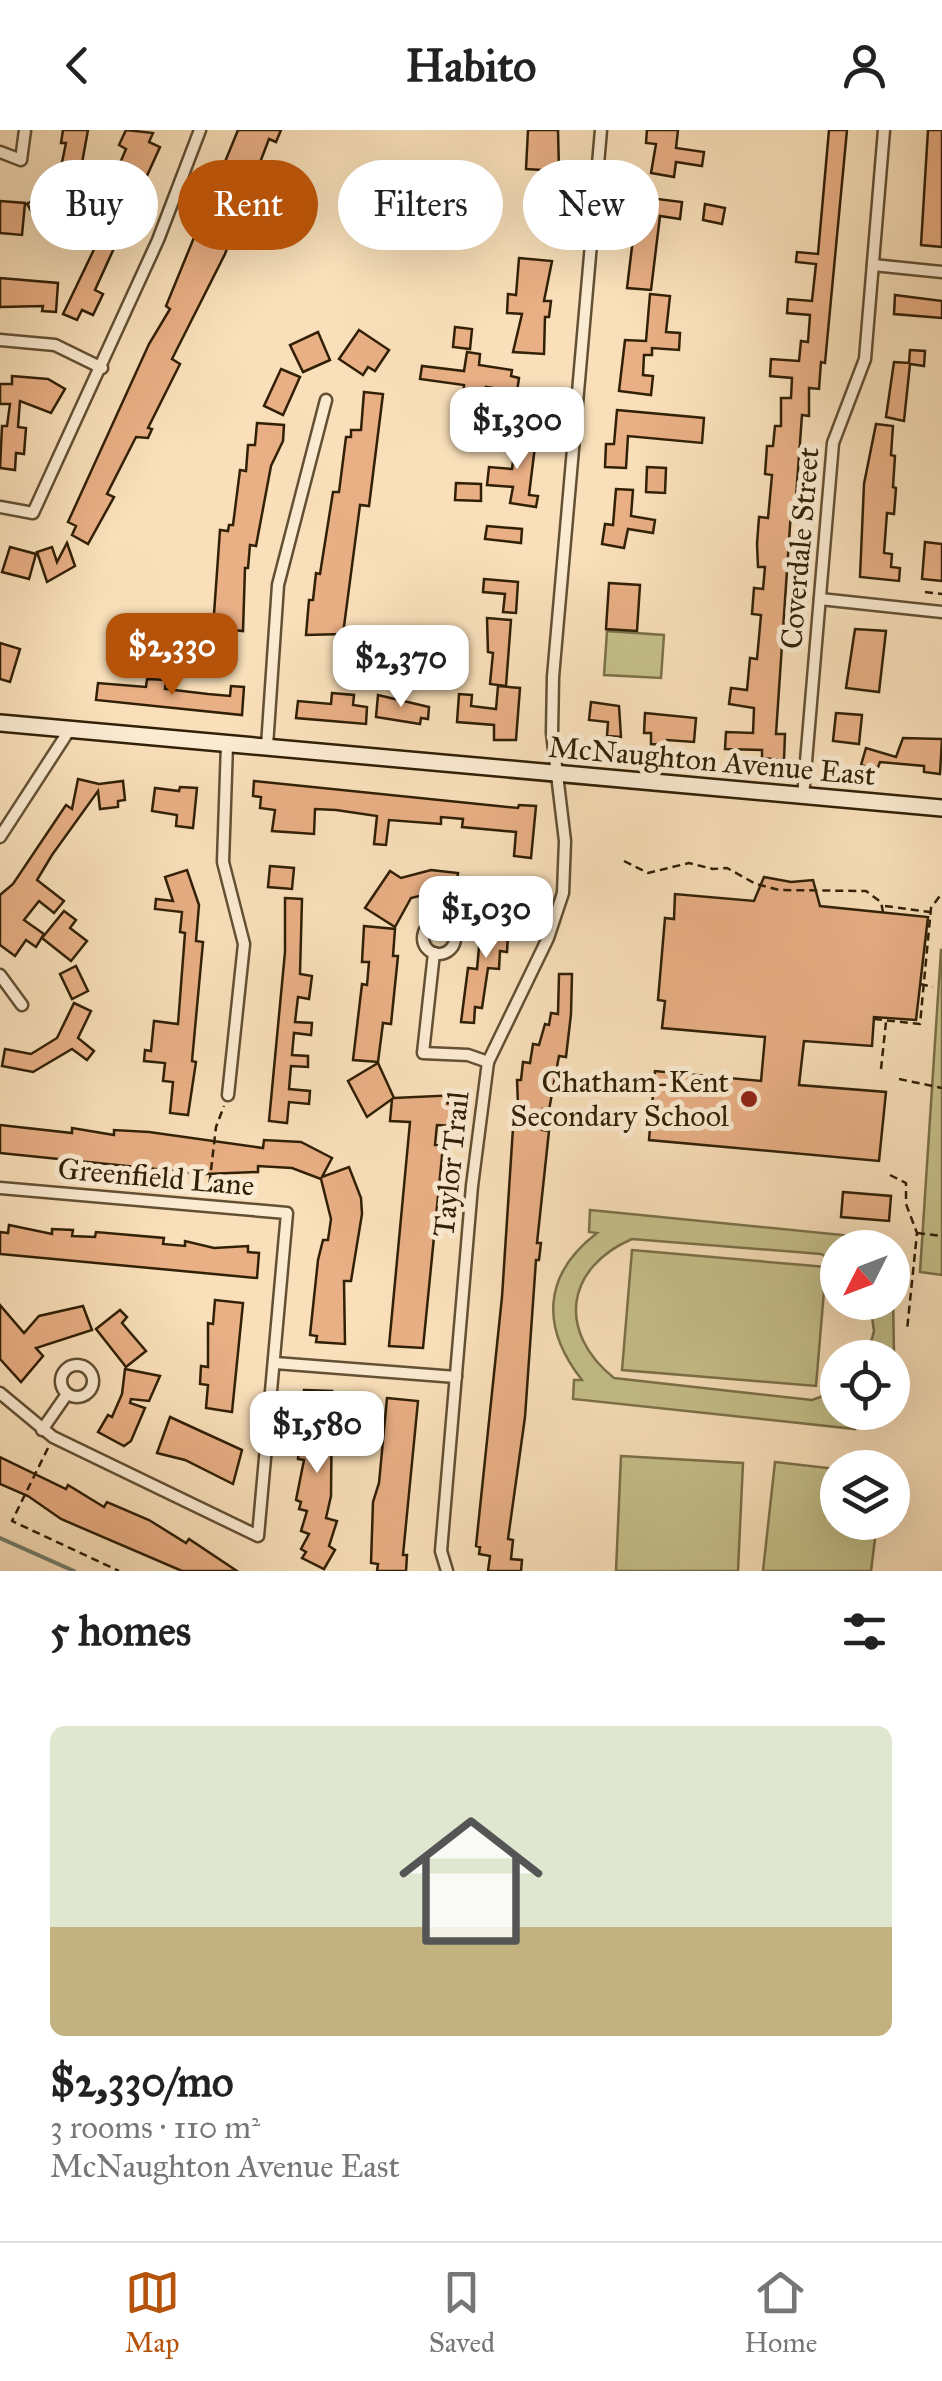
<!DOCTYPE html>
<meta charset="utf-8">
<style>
body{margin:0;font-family:"IM FELL Great Primer",serif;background:#f6f6f6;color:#222;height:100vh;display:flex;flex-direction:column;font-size:38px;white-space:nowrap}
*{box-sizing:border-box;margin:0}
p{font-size:32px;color:#767676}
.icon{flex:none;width:55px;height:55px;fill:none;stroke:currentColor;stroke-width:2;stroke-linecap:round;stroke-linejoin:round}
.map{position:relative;height:1441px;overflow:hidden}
.drawer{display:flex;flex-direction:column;background:#fff;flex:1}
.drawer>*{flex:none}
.guide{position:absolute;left:30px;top:30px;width:882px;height:90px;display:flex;gap:20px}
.needle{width:65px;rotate:228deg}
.buttons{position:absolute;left:820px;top:1100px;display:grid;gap:20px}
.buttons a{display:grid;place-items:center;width:90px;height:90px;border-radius:50%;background:#fff;box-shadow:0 10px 40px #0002;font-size:50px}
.price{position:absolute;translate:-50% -85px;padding:0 22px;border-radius:20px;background:#fff;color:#222;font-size:32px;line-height:65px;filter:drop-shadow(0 2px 5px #0008)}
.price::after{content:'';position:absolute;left:50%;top:60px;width:30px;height:22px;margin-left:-15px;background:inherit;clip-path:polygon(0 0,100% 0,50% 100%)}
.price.on{background:#b45309;color:#fff}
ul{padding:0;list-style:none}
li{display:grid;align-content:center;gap:20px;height:530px;padding:0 50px}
li span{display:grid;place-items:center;height:310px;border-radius:15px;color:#555}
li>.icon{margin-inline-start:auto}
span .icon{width:180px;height:180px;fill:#fffc;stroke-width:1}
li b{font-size:42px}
h2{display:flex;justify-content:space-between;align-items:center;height:120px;padding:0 50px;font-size:42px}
.tag{padding:0 35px;border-radius:45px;background:#fff;box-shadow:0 10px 40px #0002;font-size:35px;line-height:90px}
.tag.on{background:#b45309;color:#fff}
header{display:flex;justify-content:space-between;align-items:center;height:130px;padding:0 50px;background:#fff;font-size:45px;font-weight:700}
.tabs{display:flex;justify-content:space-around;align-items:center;height:140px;border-top:2px solid #e0e0e0;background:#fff;font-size:28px;color:#767676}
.tabs a{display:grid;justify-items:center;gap:5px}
.tabs .on{color:#b45309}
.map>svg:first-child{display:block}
</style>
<header><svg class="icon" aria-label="back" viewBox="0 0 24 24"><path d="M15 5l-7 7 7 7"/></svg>Habito<svg class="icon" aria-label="person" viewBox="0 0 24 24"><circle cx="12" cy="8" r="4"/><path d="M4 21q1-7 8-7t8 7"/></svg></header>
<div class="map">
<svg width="942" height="1441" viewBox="0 0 942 1441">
<rect width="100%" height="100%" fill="#f9e0ba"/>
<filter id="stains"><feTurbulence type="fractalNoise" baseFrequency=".002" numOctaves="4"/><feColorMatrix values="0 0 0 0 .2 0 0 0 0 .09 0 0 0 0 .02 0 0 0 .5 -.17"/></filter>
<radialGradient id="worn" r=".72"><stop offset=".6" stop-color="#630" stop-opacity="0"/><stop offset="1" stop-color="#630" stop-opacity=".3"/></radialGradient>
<g fill="#c5c08a" stroke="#7b7048" stroke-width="2.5">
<polygon points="607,501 664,505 661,548 604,545"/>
<polygon points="941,820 942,820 942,1145 920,1142"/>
<path d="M590,1080L873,1108L872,1117L838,1118L837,1133L821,1124L632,1109C565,1138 557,1202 614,1248L812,1270L837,1261L838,1282L856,1283L855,1299L573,1269L574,1250H582C541,1198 542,1145 597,1103L589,1102Z"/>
<polygon points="632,1120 826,1137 816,1256 622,1240"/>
<polygon points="893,1165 894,1224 893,1228 867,1227 874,1201 870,1173 892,1172"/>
<polygon points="621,1326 743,1333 738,1441 616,1441"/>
<polygon points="775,1332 837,1339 838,1392 877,1393 871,1441 763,1441"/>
</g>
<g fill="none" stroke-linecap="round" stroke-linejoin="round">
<polyline stroke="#727e6a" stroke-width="4" points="0,1408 74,1441"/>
</g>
<g fill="#e9af85" stroke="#312006" stroke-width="2.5">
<polygon points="63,0 88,0 76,66 56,61 66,13 61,13"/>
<polygon points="126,0 153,3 149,12 160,17 95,160 103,164 93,185 82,180 77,190 63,184 111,84 101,78 126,19 119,15"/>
<polygon points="238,0 281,0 276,12 269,9 225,124 172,229 180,234 148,298 152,299 148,308 136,307 107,364 114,367 88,414 72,405 76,396 68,392 149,214 170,179 166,176"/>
<polygon points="528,0 558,0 559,41 526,39"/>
<polygon points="647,0 678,0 676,18 704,22 702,36 676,32 674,47 651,43 656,14 646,13"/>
<polygon points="829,0 847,0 825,233 821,232 819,259 809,258 809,286 802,285 795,381 791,381 776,604 785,604 784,630 762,628 762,620 725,619 726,602 753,603 754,578 729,574 731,558 747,560 750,528 757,529 761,485 752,484 754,458 763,459 765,437 758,437 757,414 759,387 768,388 772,345 765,344 767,316 773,316 775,296 781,296 781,268 791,268 792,248 770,246 771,229 799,231 801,211 808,212 810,185 787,183 788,169 812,171 816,134 796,132 797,122 818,124"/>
<polygon points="928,0 942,0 942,117 921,115"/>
<polygon points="530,58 554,60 553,76 529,74"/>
<polygon points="639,59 650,61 649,68 682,72 680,89 660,86 651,160 627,158"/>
<polygon points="50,60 64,82 40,96 27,74"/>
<polygon points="0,71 25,73 22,105 0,103"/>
<polygon points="705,74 725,78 722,94 703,90"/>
<polygon points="519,128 552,131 544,171 551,171 549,187 545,187 544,224 513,222 522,184 507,183 508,164 516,165"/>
<polygon points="0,148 58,153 56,182 42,181 43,176 0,177"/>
<polygon points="650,164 670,166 666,202 680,203 679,220 652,218 652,225 644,225 643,245 653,246 651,265 619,261 625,210 646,211"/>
<polygon points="895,165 942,171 942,188 894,184"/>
<polygon points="455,197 472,199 470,219 453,217"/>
<polygon points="359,200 389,220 375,241 368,237 363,245 339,229"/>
<polygon points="318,202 330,230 303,242 290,215"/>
<polygon points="910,220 925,221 924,236 910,234 904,291 886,287 894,232 909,233"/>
<polygon points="467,222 480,224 479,235 512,240 511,246 519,248 517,262 486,257 484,280 462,277 464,255 420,249 422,236 464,241"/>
<polygon points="281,239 300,247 283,285 264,276"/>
<polygon points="12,246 48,249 65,259 51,283 20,271 18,297 26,298 24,324 16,323 15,340 0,338 2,296 7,296 10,274 0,274 0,254 12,254"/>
<polygon points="364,262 383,264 369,376 360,375 343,504 306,505 309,470 313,470 316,443 320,444 333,362 339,362 346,307 351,307 351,300 361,300"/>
<polygon points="617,280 704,288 702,313 628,306 626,338 605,337 606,314 614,314"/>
<polygon points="257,293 284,295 283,311 271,336 256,416 250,415 248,438 245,438 243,501 213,498 220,400 228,401 229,395 233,395 240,340 246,341 248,315 255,315"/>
<polygon points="876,294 893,296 891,325 895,326 893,357 896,358 894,384 887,383 884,423 892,424 891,437 900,438 899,451 860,447 864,354"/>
<polygon points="509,305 536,308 529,365 538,366 536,377 510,373 513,357 487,355 489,337 512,339 515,316 508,315"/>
<polygon points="647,337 666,338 665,363 646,362"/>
<polygon points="456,353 481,354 481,371 455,370"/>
<polygon points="616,359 633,360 631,386 655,390 653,403 628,399 624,418 602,414 605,394 613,395"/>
<polygon points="487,396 522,399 521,413 485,409"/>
<polygon points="925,412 942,414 942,451 922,449"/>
<polygon points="67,413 75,436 47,452 37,422 52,417 57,432"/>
<polygon points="10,417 36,424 29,449 2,442"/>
<polygon points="484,449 518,452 516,483 503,482 505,464 483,462"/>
<polygon points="609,453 640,455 637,501 606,499"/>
<polygon points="487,488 511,490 506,556 490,554 493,523 488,522"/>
<polygon points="380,498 404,501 401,522 388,520 388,546 374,546"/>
<polygon points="855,499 886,501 879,562 846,558"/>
<polygon points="0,513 20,519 10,552 0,549"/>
<polygon points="147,549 166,550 165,559 208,564 230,566 231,556 244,557 242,585 96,570 98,553 146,557"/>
<polygon points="498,556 520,558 516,610 494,610 494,595 457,592 459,564 472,565 471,576 496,579"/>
<polygon points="332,563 354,565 353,575 367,577 366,594 296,588 298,571 331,574"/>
<polygon points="378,565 429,577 428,589 421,588 420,594 376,587"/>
<polygon points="591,572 619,576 621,607 607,606 608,592 589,590"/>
<polygon points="645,583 696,588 694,612 667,610 667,615 651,614 651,603 644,603"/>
<polygon points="836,583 862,585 859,614 833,611"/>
<polygon points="903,608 942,609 940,644 924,642 924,636 880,632 877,640 861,635 866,618 896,627"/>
<polygon points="78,649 99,654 123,651 125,670 118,671 118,677 100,679 98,661 52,725 37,750 64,771 54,783 39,771 24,790 44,804 36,817 26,810 15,826 0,815 0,765 13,754 66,675 72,679"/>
<polygon points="254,651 518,678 519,675 536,676 531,728 514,726 516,702 462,697 463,689 441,687 441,694 389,690 386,715 374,714 377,686 336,680 315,679 314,704 272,701 275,680 260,678 261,667 253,666"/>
<polygon points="180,657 197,658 193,698 176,696 177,685 152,681 155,658 179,661"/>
<polygon points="270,736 294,738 292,759 268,757"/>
<polygon points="187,740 199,775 196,811 203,812 192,931 196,932 188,985 170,983 173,952 163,951 165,933 144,931 145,920 151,921 154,891 178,894 185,803 180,802 182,782 155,779 156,769 173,771 165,747"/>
<polygon points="431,740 458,743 455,767 427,764 411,768 395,797 365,778 390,741 401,748"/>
<polygon points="764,747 791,752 813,750 820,776 928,787 916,890 874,887 872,916 804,911 799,955 886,962 879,1031 649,1010 655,941 761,951 765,907 662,898 665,871 658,870 665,788 674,789 675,764 754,771"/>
<polygon points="285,768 302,769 300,844 312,846 309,869 298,867 295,892 312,893 311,905 294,903 292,925 308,926 308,937 291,936 289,959 310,961 309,974 289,972 287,993 269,991 285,822"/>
<polygon points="64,781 76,790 70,798 87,811 71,831 42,808"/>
<polygon points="482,785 514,788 513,805 508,804 507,822 500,821 499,839 488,838 482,878 475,877 474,893 461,892 468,838 477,839"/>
<polygon points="364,796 395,799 393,826 398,826 391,894 383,893 378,932 353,930 362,854 367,855 369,832 362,832"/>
<polygon points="76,836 88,861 72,869 60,844"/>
<polygon points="559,844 572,844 571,884 566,927 559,926 549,980 543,979 542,1000 549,1001 537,1113 541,1113 539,1130 536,1130 525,1287 508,1409 513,1410 511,1429 522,1430 521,1441 488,1441 490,1426 479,1424 480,1417 476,1416 502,1167 513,998 519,998 517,950 521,950 523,932 530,933 533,914 539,915 545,894 549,895 551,883 558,884"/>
<polygon points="74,873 91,881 78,908 94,921 87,930 72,919 33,942 2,936 5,919 31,924 57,908"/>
<polygon points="378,933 394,968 458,965 455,996 437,995 435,1015 443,1016 423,1218 389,1216 410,992 390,991 392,969 367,987 348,951"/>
<polygon points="0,995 72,1003 72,998 114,1005 114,1000 149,1002 263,1018 264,1010 301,1012 332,1028 322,1047 349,1037 361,1068 362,1084 351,1151 344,1151 345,1214 316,1212 317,1206 310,1205 318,1130 323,1110 328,1110 331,1089 321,1049 292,1038 258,1036 258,1042 205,1044 0,1023"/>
<polygon points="843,1062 891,1066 889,1091 841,1087"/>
<polygon points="9,1095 52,1104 52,1099 73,1100 72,1106 95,1107 96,1102 164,1108 163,1114 185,1116 185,1111 214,1118 248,1116 248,1122 259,1123 257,1148 0,1124 0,1102 8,1103"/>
<polygon points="215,1170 243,1173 232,1282 206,1278 208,1255 200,1254 201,1236 208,1237 208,1193 213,1194"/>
<polygon points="0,1175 24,1203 39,1186 83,1176 92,1200 36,1218 43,1226 21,1252 0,1229"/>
<polygon points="120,1180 127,1187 122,1193 146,1221 126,1237 96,1199"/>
<polygon points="125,1239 160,1246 149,1271 131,1269 130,1273 145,1278 131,1311 124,1316 98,1302 108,1285 112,1287 122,1264"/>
<polygon points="304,1260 332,1261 331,1366 326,1388 337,1391 329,1416 335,1420 324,1439 302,1428 306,1422 301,1419 309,1404 301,1401 307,1381 299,1379 301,1372 296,1370 304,1330 298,1329"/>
<polygon points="387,1268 418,1271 403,1425 407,1425 406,1441 377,1441 378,1434 371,1433 373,1372 379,1353"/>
<polygon points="170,1287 242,1320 233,1354 185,1330 157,1323"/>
<polygon points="0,1327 66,1359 68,1355 104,1377 107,1372 149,1390 186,1413 189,1409 237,1441 182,1441 61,1389 28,1366 0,1354"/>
</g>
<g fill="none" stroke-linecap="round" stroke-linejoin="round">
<defs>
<g id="street">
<polyline points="0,22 21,30 25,0"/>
<polyline points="873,135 942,142"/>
<polyline points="0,210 55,215 102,238"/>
<polyline points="0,377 33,383 158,110 200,0"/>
<polyline points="820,469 942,482"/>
<polyline points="227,614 223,732 244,814 228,965"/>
<polyline points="267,616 278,455 326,270"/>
<polyline points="803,667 833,313 865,229 884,0"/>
<polyline points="0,707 70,599"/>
<circle cx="439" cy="808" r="16"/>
<polyline points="434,823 423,923 468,925 488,932"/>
<polyline points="0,845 22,875"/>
<polyline points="0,1058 287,1083 258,1406 53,1307 0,1263"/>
<polyline points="275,1233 456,1247"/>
<circle cx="77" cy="1251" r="16"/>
<polyline points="42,1300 67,1264"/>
<polyline points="447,1441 441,1421 472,1056 488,932 548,808 563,763 565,711 552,603 553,547 601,0"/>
</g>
<polyline id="secondary" points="0,593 942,678"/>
</defs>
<use href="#street" stroke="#635033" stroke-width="15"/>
<use href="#secondary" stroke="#312006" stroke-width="20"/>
<g stroke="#312006" stroke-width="2.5" stroke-dasharray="8 5" stroke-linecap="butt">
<polyline points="925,462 942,464"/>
<polyline points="624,731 648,743 689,733 713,739 727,738 756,754 779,760 866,761 881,772 883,782"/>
<polyline points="885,776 930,782"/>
<polyline points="920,854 933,857"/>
<polyline points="874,889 920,894 931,778 942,763"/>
<polyline points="881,939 886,892"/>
<polyline points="899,949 942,958"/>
<polyline points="890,1045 906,1053 906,1074 917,1103 907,1200"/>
<polyline points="208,1066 216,997 224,976"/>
<polyline points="917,1103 941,1106"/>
<polyline points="48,1318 12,1391 119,1441"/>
</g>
<use href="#street" stroke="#fbebd2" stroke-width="10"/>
<use href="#secondary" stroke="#fbebd2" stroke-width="15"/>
</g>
<circle fill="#8f2418" stroke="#fbebd2" stroke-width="4" cx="749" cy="969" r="10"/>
<g text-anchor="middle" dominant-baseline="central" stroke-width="10" stroke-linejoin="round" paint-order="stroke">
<g font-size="30" fill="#312006" stroke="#fbebd2">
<text transform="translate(800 418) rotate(-85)">Coverdale Street</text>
<text transform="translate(712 631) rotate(5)">McNaughton Avenue East</text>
<text transform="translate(451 1034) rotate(-84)">Taylor Trail</text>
<text transform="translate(156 1047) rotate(5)">Greenfield Lane</text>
</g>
<g font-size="30" fill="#312006" stroke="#fbebd2" text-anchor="end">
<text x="729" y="952">Chatham-Kent<tspan x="729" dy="34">Secondary School</tspan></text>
</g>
</g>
<rect width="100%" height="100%" filter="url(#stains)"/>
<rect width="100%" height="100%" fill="url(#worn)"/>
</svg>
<div class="buttons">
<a><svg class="needle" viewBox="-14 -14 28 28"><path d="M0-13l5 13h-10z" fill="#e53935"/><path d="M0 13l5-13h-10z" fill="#767676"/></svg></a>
<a><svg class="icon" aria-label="locate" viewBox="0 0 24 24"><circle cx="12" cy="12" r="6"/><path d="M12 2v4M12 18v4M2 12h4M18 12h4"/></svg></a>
<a><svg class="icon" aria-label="layers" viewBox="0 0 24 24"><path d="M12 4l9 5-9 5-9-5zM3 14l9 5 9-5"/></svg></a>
</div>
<b class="price" style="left:517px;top:342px">$1,300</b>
<b class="price on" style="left:172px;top:568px">$2,330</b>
<b class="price" style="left:401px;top:580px">$2,370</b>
<b class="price" style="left:486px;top:831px">$1,030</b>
<b class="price" style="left:317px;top:1346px">$1,580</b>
<div class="guide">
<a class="tag">Buy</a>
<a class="tag on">Rent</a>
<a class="tag">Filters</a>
<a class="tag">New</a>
</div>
</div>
<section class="drawer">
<h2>5 homes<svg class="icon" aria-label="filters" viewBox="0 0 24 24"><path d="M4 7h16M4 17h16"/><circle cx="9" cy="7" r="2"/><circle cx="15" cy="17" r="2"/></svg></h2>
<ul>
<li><span style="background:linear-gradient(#dfe7d0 65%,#c2b280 0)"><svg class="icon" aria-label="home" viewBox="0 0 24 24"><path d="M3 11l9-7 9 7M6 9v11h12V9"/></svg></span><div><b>$2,330/mo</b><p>3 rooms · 110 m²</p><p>McNaughton Avenue East</p></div></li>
</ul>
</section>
<nav class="tabs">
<a class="on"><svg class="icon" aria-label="map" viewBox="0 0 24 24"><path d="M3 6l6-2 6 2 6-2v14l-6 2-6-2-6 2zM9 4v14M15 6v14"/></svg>Map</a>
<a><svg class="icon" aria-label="saved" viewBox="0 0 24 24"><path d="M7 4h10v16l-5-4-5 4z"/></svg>Saved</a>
<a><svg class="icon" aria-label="home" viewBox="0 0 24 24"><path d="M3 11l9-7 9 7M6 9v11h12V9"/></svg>Home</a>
</nav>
